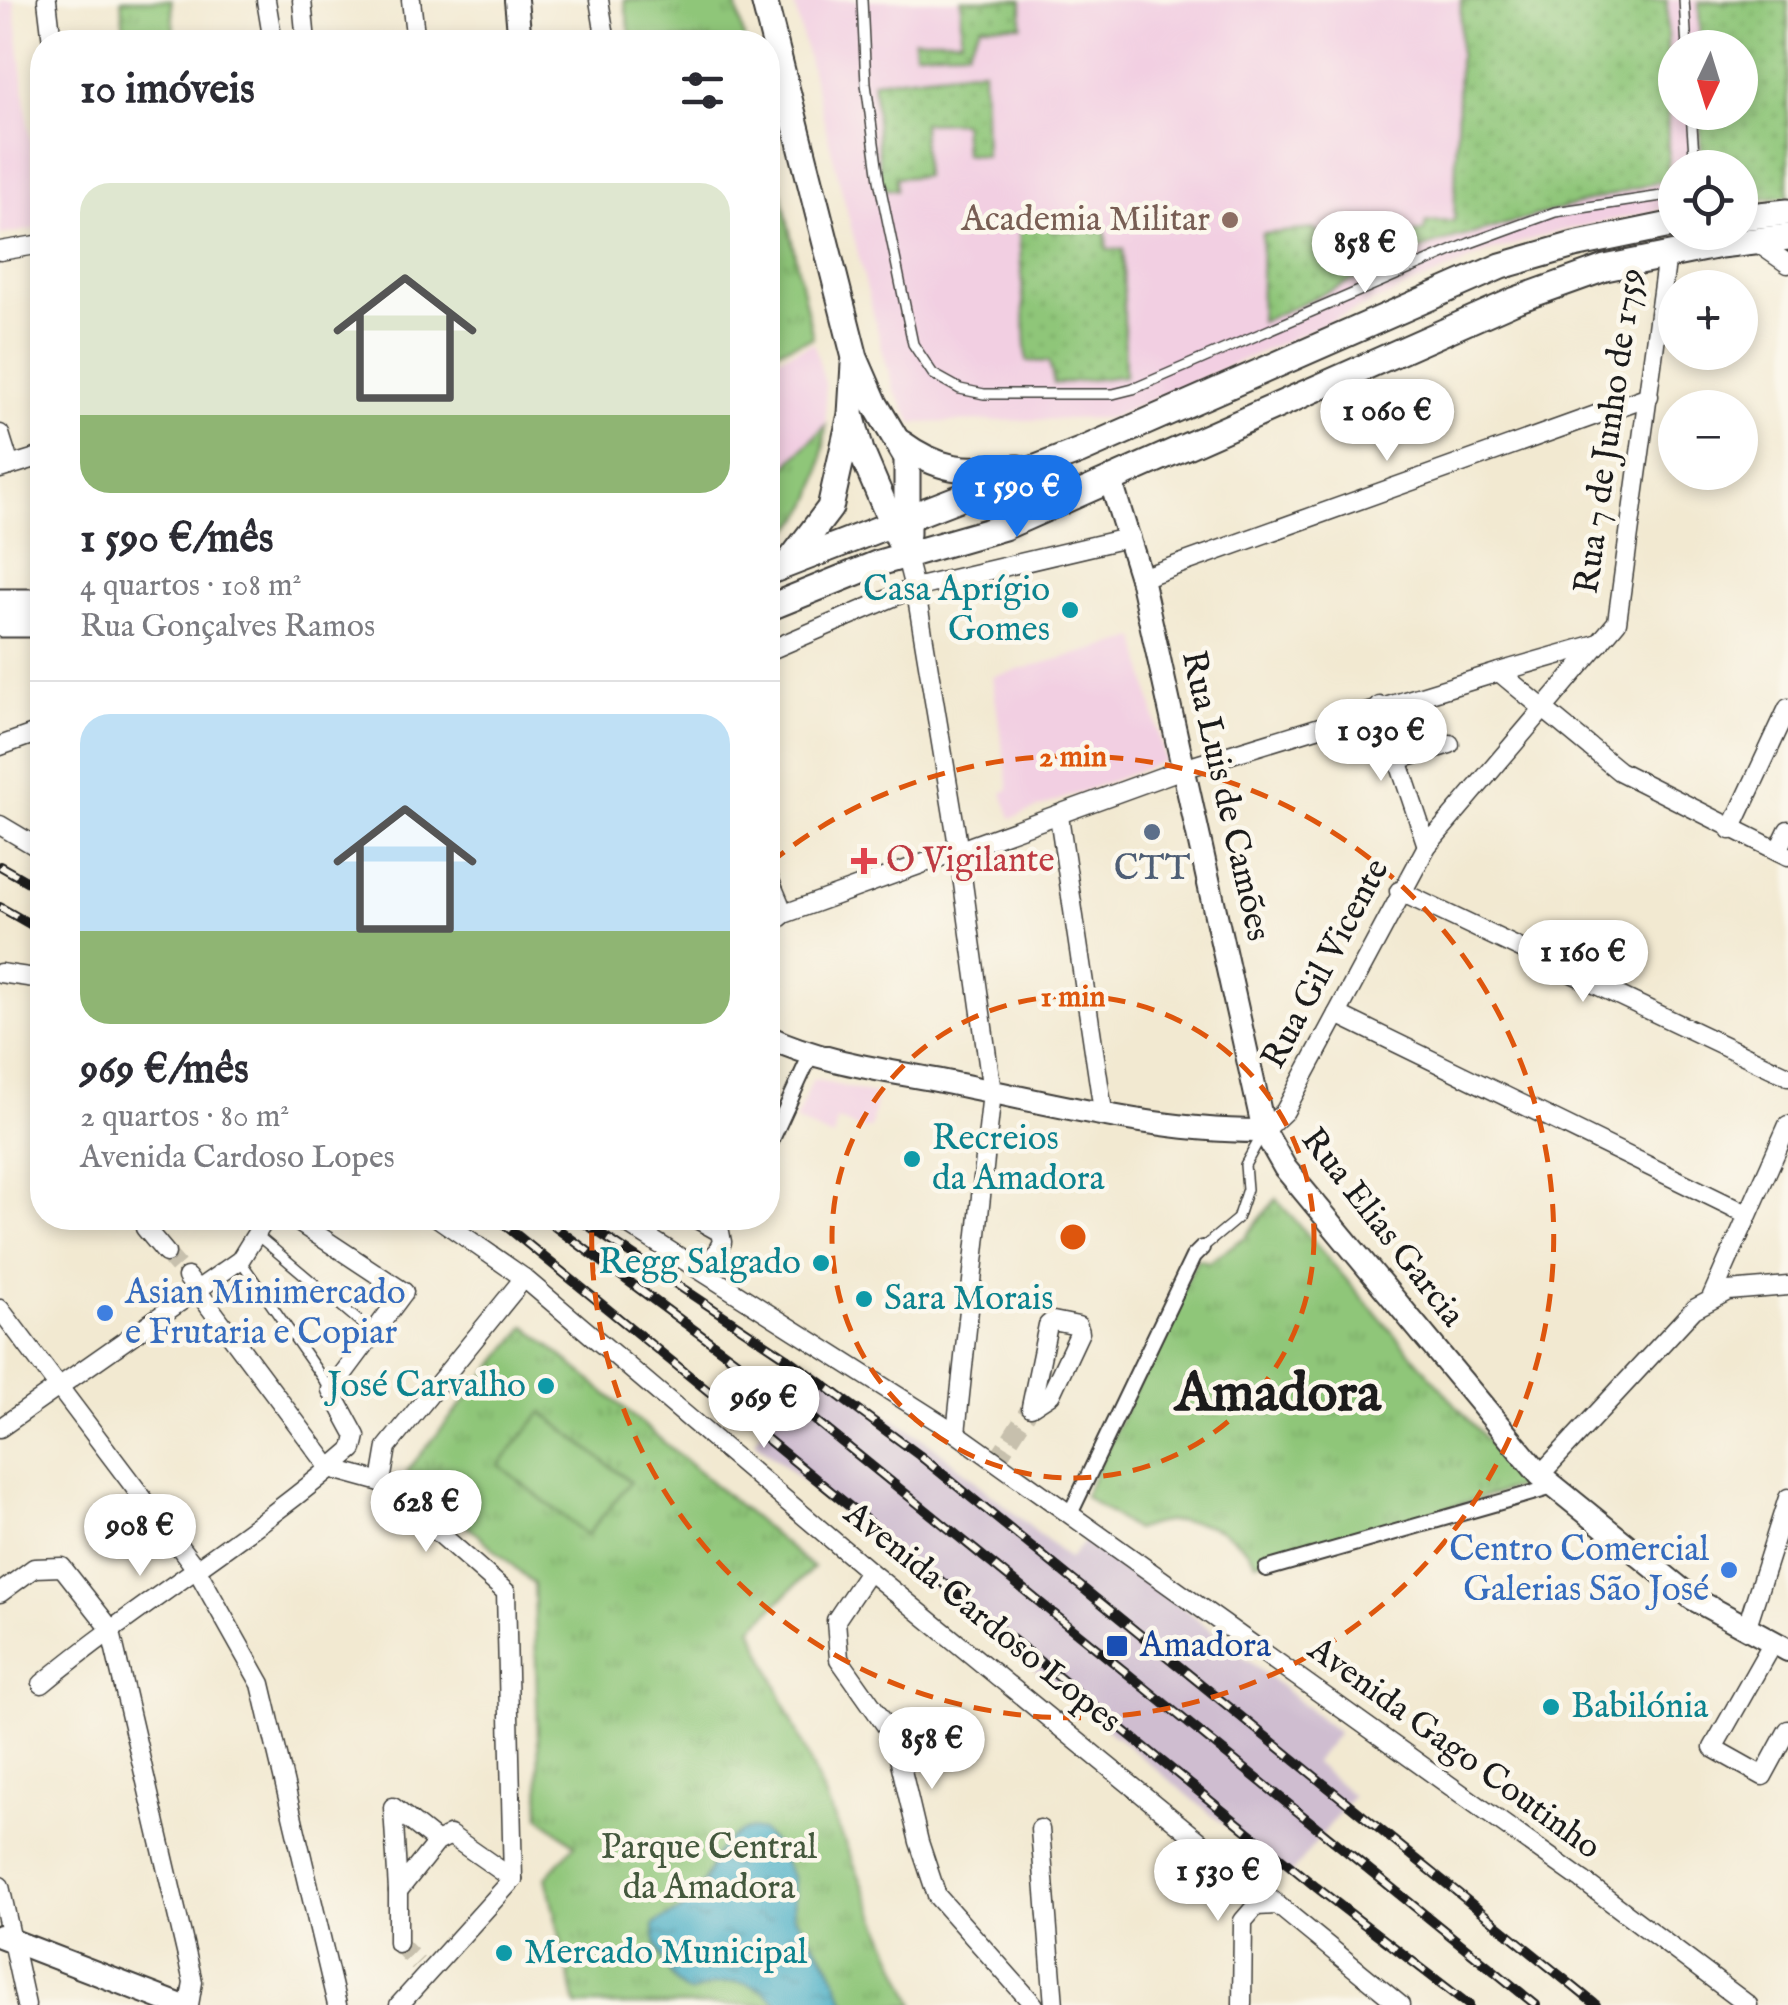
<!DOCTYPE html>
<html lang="pt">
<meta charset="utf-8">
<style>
body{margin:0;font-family:"IM FELL English",serif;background:#f2f2f3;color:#2b2b33;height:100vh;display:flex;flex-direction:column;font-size:38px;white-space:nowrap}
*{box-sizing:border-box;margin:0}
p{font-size:32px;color:#7c7c81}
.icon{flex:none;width:55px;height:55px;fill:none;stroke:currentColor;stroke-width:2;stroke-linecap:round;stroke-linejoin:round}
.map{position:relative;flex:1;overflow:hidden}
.side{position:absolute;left:30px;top:30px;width:750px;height:1200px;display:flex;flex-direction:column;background:#fff;border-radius:40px;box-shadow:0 5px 15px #0003}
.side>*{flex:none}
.needle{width:65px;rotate:184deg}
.buttons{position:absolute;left:1658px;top:30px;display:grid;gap:20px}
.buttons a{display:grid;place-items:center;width:100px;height:100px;border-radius:50%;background:#fff;box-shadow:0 5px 15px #0003;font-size:50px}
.price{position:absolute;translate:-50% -85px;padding:0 22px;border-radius:35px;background:#fff;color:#222;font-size:32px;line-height:65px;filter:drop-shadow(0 2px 5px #0008)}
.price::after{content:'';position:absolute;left:50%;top:60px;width:30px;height:22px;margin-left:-15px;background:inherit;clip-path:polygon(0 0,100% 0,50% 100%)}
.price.on{background:#1a73e8;color:#fff}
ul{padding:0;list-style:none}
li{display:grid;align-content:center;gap:20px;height:530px;padding:0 50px}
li+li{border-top:2px solid #e1e1e2}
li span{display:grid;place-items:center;height:310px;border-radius:30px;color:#555}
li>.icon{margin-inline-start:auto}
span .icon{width:180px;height:180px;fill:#fffc;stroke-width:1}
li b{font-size:42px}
h2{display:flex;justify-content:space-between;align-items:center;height:120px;padding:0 50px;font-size:42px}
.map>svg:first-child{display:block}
</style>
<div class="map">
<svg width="1788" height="2005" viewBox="0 0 1788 2005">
<defs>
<pattern id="grass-dots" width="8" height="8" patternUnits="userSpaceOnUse" patternTransform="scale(2.5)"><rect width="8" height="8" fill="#8fc679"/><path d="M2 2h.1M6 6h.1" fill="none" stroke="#7baa68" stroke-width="1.8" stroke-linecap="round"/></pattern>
<pattern id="park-tufts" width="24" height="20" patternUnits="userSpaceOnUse" patternTransform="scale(2.5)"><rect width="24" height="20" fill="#8fc679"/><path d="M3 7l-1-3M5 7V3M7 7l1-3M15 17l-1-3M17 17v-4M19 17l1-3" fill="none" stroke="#7baa68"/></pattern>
<pattern id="water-ripples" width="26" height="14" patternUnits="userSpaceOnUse" patternTransform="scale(2.5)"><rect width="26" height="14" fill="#46adc5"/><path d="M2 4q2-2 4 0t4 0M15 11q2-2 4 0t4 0" fill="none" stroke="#3a8c9f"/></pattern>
</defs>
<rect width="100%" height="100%" fill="#fbf7ec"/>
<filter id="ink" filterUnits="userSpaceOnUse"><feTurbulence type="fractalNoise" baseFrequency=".01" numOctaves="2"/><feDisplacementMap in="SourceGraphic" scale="20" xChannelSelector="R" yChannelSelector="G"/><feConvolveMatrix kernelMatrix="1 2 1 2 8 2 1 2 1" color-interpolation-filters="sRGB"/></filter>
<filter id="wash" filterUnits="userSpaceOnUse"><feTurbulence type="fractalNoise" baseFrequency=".0048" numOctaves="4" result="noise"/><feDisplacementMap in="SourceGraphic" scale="40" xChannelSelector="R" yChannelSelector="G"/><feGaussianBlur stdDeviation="2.25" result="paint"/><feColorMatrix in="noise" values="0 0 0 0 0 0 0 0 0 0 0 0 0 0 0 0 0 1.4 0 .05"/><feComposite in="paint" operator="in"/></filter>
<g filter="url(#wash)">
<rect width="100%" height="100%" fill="#f2e9d1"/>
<g fill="#f2cfe2" fill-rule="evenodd">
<polygon points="0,0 14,0 40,228 0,235"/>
<path d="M793,0H1788V197L1740,201V168H1675V207L1551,233L1482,255L1110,418L913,423L893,388L883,352ZM1675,48H1740V112H1675Z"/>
<polygon points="814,343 825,384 826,425 768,485 768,361"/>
<polygon points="1137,638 1165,761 1011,818 1002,793 1009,789 992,677"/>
<polygon points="813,1079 877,1095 871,1128 859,1129 837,1120 833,1138 795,1121"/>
</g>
<polygon fill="#cfbdd0" points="813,1364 932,1445 1069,1559 1091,1533 1338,1733 1314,1762 1353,1796 1288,1877 754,1441"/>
<g fill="url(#grass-dots)" stroke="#56714a" stroke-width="2.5">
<polygon points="961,0 1022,0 1022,25 981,25 967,50 915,52 914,39 961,39"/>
<polygon points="1461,0 1667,0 1668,179 1432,245 1260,322 1262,234 1314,229 1342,249 1379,248 1402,234 1424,231 1426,222 1454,221"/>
<polygon points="1788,0 1788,197 1740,201 1740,168 1701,167 1700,113 1740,112 1740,48 1700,47 1699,2"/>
<polygon points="983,69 985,156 964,154 962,122 922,123 924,176 896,178 896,190 881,189 873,81"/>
<polygon points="1018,215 1048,215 1051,231 1105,230 1107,250 1123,249 1125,376 1054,384 1049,362 1027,361"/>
</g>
<g fill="url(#park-tufts)" stroke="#56714a" stroke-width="2.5">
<polygon points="121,0 171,0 175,42 125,42"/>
<polygon points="624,0 735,0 745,42 631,38"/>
<polygon points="768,131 813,338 768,353"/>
<path d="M826,425C821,472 818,523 768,541V485Z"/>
<path d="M1276,1199L1526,1485L1256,1562C1228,1521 1180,1512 1135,1530L1084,1496L1197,1259L1209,1262L1245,1237Z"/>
<polygon points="526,1326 813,1568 752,1628 915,2005 576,2005 546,1877 575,1845 540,1817 534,1584 406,1472"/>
</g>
<polygon fill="#8fc679" stroke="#56714a" stroke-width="2.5" points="542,1412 630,1482 587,1535 499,1465"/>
<path fill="url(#water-ripples)" stroke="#316470" stroke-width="2.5" d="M751,1829L762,1831L776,1846L793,1878L794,1915L829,1963L847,2005H778C753,1974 722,1980 690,1993C671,1986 653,1945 654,1925C664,1916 678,1915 688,1905C714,1878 709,1839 751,1829Z"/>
</g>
<g filter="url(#ink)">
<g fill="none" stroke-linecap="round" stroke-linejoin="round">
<g stroke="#c7c0ad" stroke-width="18" stroke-dasharray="18 9" stroke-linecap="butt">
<polyline points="166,1253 187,1277"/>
<polyline points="996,1461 1031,1407"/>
<polyline points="398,1943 418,1963"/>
</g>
<defs>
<g id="service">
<polyline points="862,0 866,84 879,180 913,344 933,374 960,389 984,394 1113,394 1133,389 1470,243 1555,212 1675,194"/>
<polyline points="1684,0 1687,48"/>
<polyline points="1691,112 1695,168"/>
<polyline points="257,1235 373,1333"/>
<polyline points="1202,1248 1237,1219 1247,1189 1245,1165 1263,1133"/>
<polyline points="240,1260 330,1389"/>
</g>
<g id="pedestrian">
<polyline points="768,1148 811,1054"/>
<polyline points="1070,1514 1193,1257 1202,1248"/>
<polyline points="1266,1569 1553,1487"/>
</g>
<g id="minor">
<polyline points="47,0 52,42"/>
<polyline points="266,0 273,42"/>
<polyline points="302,0 306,42"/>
<polyline points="411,0 416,42"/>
<polyline points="599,0 606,42"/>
<polyline points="1755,241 1788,264"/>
<polyline points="0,251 42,244"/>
<polyline points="0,434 10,466"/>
<polyline points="0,469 42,456"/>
<polyline points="905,553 918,604 956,833 992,1092 956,1433 1582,1880 1748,2005"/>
<polyline points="1141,578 1649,396"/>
<polyline points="768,651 914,588 1131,537"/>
<polyline points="1499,672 1600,643"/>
<polyline points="1380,706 1427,846"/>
<polyline points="0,746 42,731"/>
<polyline points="1398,760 1450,744"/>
<polyline points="1059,816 1103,1111"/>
<polyline points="0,825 42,850"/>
<polyline points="1731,830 1788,708"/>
<polyline points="1778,851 1788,830"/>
<polyline points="768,876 784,914"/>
<polyline points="1399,891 1788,1076"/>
<polyline points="768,927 784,914 1183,769 1499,672 1619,771 1788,856"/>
<polyline points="0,973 42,979"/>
<polyline points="1337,1014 1747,1214"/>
<polyline points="1264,1131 1285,1111 1427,846 1617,622 1667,255"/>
<polyline points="153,1218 145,1228 166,1253"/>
<polyline points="438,1218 524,1278 869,1571 1400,2005"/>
<polyline points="618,1218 956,1433"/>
<polyline points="695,1218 720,1232 722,1242 706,1272"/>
<polyline points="187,1277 330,1468 381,1482 506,1592 513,1879"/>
<polyline points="1712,1296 1788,1125"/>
<polyline points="0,1309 197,1570 261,1684 337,2005"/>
<polygon points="1053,1321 1078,1326 1080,1332 1051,1394 1031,1407 1048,1325"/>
<polyline points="0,1428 240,1260 266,1218"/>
<polyline points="1540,1475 1694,1309 1728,1291 1788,1286"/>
<polyline points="381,1482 387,1447 524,1278"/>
<polyline points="869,1571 836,1620 839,1659 894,1737 919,1842 937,1896 1034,2005"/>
<polyline points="0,1593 34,1568 62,1567 110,1628 193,1982 189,2005"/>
<polyline points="1746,1629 1788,1498"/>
<polyline points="1773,1642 1713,1748 1763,1776 1788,1730"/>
<path d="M42,1684C142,1601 255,1535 353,1449L356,1436L331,1390L404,1292L292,1218"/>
<polyline points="1040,1829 1054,2005"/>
<polyline points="437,1842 398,1891 393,1807 437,1842 450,1835 513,1879"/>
<polyline points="0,1886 26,2005"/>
<polyline points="398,1891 398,1943"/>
<polyline points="399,2005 513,1879"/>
<polyline points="1242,2005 1243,1921 1256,1906 1277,1905"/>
</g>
<g id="tertiary">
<polyline points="516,0 520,42"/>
<polyline points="1110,479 1141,578 1264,1131 1285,1168 1540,1475 1692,1598 1788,1650"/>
<path d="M768,1037C823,1063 886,1070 946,1082C1049,1103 1158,1132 1264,1131"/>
<polyline points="0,1936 179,2005"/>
</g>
<g id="secondary">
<polyline points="764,0 855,358 875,404 907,458 907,534"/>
<polyline points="1740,217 1788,212"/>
<polyline points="854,364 851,414 861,451 899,540"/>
<path d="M901,443C943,474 968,470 1018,468"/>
<polyline points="789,562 830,508 850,419"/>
<polyline points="768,572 1080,451 1501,266 1574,245 1675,224"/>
<polyline points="0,602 42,602"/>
<polyline points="768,608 879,563 1004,527 1516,300 1605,268 1720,245 1788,237"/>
<polyline points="0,624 42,624"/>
</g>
</defs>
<use href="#service" stroke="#3c3b37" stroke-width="12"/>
<use href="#pedestrian" stroke="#3c3b37" stroke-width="18"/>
<use href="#minor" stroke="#3c3b37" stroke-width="21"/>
<use href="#tertiary" stroke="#3c3b37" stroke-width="26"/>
<use href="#secondary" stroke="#3c3b37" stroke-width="29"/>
<use href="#service" stroke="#fff" stroke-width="9"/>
<use href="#pedestrian" stroke="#fff" stroke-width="14"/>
<use href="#minor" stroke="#fff" stroke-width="18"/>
<use href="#tertiary" stroke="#fff" stroke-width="22"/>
<use href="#secondary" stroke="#fff" stroke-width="25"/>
<defs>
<g id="rail">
<polyline points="0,866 42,890"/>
<polyline points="0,907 42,931"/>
<polyline points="496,1218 1316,1887 1469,2005"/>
<polyline points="543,1218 805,1412 1536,2005"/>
<polyline points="577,1218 790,1360 919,1455 1596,2005"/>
</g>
</defs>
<use href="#rail" stroke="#1c1c1c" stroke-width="10"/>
<use href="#rail" stroke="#fbf7ec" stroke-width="6" stroke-dasharray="19" stroke-linecap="butt"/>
</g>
</g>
<g fill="none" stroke="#de560d" stroke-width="5" stroke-dasharray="18 12">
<circle cx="1073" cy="1237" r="241"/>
<path d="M770 863A481 481 0 1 1 592 1220"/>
</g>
<circle fill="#8d6e63" stroke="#fbf7ec" stroke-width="4" cx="1230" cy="220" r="10"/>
<g fill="#0f9aa8" stroke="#fbf7ec" stroke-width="4">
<circle cx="1070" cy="610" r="10"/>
<circle cx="912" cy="1159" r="10"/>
<circle cx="821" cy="1263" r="10"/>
<circle cx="864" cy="1299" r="10"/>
<circle cx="546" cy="1386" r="10"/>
<circle cx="1551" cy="1707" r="10"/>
<circle cx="504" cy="1953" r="10"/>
</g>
<circle fill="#5c6f8a" stroke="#fbf7ec" stroke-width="4" cx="1152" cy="832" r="10"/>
<path fill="#e0444e" stroke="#fbf7ec" stroke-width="4" d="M859 846h10v10h10v10h-10v10h-10v-10h-10v-10h10z"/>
<g fill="#3f7fe0" stroke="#fbf7ec" stroke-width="4">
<circle cx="105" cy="1313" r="10"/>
<circle cx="1729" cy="1570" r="10"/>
</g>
<rect fill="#1a4fb4" stroke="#fbf7ec" stroke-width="4" x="1105" y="1634" width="24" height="24" rx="5"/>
<g text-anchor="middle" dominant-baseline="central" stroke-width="9" stroke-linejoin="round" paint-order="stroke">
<g font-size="35" fill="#785e54" stroke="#fbf7ec" text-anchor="end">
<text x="1210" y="220">Academia Militar</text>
</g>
<g font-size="35" fill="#1c1c1c" stroke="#fbf7ec">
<text transform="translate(1610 431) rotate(-82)">Rua 7 de Junho de 1759</text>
<text transform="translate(1225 796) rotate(77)">Rua Luis de Camões</text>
<text transform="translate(1326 964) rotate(-62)">Rua Gil Vicente</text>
<text transform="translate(1382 1228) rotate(52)">Rua Elias Garcia</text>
<text transform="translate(982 1618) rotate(39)">Avenida Cardoso Lopes</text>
<text transform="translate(1454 1749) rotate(36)">Avenida Gago Coutinho</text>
</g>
<g font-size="35" fill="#0d838f" stroke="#fbf7ec" text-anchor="start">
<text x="1050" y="590" text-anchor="end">Casa Aprígio<tspan x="1050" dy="40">Gomes</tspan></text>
<text x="932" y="1139">Recreios<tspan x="932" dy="40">da Amadora</tspan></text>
<text x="801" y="1263" text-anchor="end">Regg Salgado</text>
<text x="884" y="1299">Sara Morais</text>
<text x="526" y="1386" text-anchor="end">José Carvalho</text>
<text x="1571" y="1707">Babilónia</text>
<text x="524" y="1953">Mercado Municipal</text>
</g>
<g font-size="35" fill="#be3a42" stroke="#fbf7ec" text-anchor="start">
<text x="886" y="861">O Vigilante</text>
</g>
<g font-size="35" fill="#4e5e75" stroke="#fbf7ec">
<text x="1152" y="869">CTT</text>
</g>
<g font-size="35" fill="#366cbe" stroke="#fbf7ec" text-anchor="start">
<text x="125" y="1293">Asian Minimercado<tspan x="125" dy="40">e Frutaria e Copiar</tspan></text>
<text x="1709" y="1550" text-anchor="end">Centro Comercial<tspan x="1709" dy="40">Galerias São José</tspan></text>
</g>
<g font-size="35" fill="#164399" stroke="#fbf7ec" text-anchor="start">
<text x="1140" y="1646">Amadora</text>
</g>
<g font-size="35" fill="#44583d" stroke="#fbf7ec">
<text x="709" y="1848">Parque Central<tspan x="709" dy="40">da Amadora</tspan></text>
</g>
<g font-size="55" font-weight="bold" fill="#1c1c1c" stroke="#fbf7ec">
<text x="1278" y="1395">Amadora</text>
</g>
</g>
<circle cx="1073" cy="1237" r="15" fill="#de560d" stroke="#fbf7ec" stroke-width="5"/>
<g font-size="30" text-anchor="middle" font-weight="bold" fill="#de560d" stroke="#fbf7ec" stroke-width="9" stroke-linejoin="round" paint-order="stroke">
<text x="1073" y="766">2 min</text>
<text x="1073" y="1006">1 min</text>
</g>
</svg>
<div class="buttons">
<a><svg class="needle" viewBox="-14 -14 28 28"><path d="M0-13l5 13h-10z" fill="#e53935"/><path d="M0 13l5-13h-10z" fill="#7c7c81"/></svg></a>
<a><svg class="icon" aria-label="locate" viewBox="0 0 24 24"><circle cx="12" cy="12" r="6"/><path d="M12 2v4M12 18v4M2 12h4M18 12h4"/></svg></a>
<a>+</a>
<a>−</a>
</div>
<b class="price" style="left:1365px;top:296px">858 €</b>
<b class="price" style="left:1387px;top:464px">1 060 €</b>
<b class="price on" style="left:1017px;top:540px">1 590 €</b>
<b class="price" style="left:1381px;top:784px">1 030 €</b>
<b class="price" style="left:1583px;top:1005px">1 160 €</b>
<b class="price" style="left:764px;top:1451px">969 €</b>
<b class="price" style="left:426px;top:1555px">628 €</b>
<b class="price" style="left:140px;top:1579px">908 €</b>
<b class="price" style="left:932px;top:1792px">858 €</b>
<b class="price" style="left:1218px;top:1924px">1 530 €</b>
<section class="side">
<h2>10 imóveis<svg class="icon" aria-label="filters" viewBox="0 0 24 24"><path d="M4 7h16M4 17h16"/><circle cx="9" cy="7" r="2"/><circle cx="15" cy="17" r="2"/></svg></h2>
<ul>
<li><span style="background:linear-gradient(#dfe7d0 75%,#8fb573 0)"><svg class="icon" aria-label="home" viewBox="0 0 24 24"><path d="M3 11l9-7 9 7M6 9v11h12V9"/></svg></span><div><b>1 590 €/mês</b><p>4 quartos · 108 m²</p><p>Rua Gonçalves Ramos</p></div></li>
<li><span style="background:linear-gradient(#bfe0f5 70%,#8fb573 0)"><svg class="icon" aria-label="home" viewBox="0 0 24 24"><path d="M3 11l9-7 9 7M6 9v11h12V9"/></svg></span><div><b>969 €/mês</b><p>2 quartos · 80 m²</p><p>Avenida Cardoso Lopes</p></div></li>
</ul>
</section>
</div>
